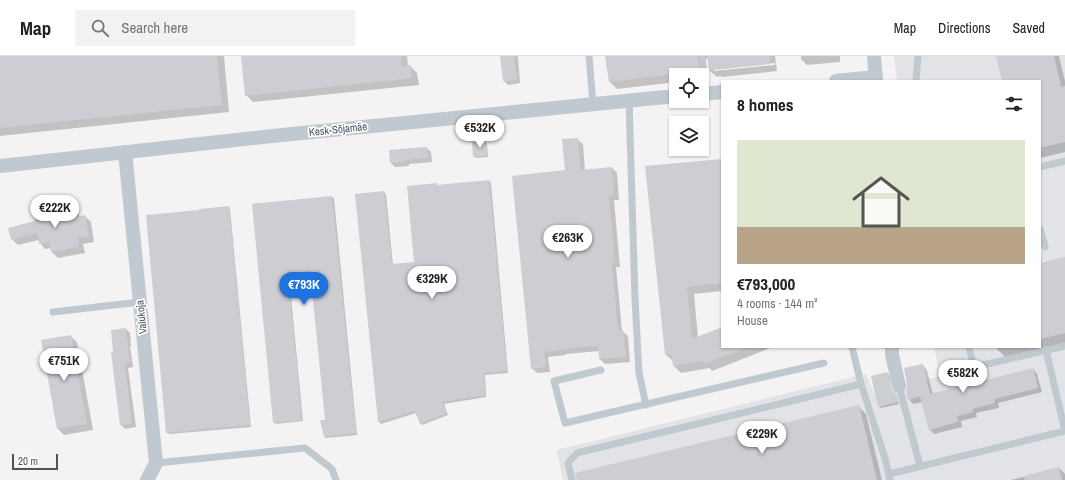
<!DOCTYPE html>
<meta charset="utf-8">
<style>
body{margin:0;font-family:"Archivo Narrow",sans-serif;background:#f2f2f2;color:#222;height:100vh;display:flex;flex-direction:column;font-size:15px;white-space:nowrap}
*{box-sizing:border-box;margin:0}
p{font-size:13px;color:#767676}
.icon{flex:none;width:22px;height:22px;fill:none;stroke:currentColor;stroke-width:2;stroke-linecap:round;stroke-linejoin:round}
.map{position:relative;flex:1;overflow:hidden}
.sheet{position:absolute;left:721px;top:24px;width:320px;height:268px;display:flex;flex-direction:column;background:#fff;border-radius:0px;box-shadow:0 1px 3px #0004}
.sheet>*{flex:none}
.tools{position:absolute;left:669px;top:12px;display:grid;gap:8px}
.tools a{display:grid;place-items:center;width:40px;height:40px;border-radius:0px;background:#fff;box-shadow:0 1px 3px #0004;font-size:20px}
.scale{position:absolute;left:12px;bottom:10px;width:46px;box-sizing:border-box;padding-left:4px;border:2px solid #4a555f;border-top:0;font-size:11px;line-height:14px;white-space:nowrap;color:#4a555f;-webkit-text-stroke:3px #fff;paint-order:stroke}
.price{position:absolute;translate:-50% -34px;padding:0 9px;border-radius:14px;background:#fff;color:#222;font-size:13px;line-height:26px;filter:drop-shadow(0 1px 2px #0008)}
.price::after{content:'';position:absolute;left:50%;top:24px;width:12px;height:9px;margin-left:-6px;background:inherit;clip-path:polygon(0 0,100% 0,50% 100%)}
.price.active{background:#1f73e1;color:#fff}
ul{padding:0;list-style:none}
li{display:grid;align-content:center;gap:8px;height:212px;padding:0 16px}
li+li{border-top:1px solid #e0e0e0}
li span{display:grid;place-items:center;height:124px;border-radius:0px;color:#555}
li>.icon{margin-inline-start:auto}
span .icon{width:72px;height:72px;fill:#fffc;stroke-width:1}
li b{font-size:17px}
h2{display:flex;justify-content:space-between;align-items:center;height:48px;padding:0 16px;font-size:17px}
header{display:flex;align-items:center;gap:24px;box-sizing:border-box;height:56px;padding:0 20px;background:#fff;border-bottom:1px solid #e0e0e0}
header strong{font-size:19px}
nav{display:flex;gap:22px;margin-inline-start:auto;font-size:14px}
.search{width:280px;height:36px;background:#f2f2f2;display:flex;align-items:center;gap:10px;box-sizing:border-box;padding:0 14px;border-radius:0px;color:#767676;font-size:15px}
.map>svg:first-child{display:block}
</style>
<header>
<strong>Map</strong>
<div class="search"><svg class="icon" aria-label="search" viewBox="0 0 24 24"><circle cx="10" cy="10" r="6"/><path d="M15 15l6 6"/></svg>Search here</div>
<nav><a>Map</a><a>Directions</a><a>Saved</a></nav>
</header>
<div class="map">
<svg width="1065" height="424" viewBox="0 0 1065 424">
<rect width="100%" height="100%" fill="#f4f2f2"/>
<polygon fill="#e1e3e6" points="894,0 1065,0 1065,424 563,424 557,394 866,318 874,337 940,320 934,291 1040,291 1040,25 897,25"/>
<g fill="#0003" fill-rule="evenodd">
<polygon points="0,0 224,0 229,56 0,80"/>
<polygon points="242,0 407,0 408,10 410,10 417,17 419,29 253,46 246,39"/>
<polygon points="501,0 518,0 520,27 508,29 504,25"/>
<path d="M606,0H775L777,15L722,21L721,20L717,21L709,14L708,2L706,3L702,19H676V26L617,33L610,26ZM775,7V9L714,15V13Z"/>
<polygon points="801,0 840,0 840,6 807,9 801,3"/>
<polygon points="997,0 1059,0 1065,25 1065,96 1040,102 1040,25 1003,25"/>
<polygon points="577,83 583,88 585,115 612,112 617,117 619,144 614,144 620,211 616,211 622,275 628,280 630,306 605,308 600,303 599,295 566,298 566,299 548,301 550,316 537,317 532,312 566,115"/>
<polygon points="485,86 487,88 488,101 476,102 474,100"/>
<polygon points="427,92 431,96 432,106 409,108 409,110 395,111 391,107 390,95"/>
<polygon points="722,104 722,235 694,238 698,282 722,272 722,291 773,291 712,315 710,312 681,317 674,310 673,305 665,298"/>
<polygon points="489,125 491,127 508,317 485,319 486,341 444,348 448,359 422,369 420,367 416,357 381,368 379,366 356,139 384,136 386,138 393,209 415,207 438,130"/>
<polygon points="332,141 334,142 357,379 326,382 324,380 326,364 312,217 289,219 303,365 276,368 274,366 253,148"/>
<polygon points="229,151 230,153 251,371 169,378 167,376"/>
<polygon points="73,153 79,159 79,161 85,160 91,166 94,186 83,188 85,197 58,202 52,196 51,192 45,193 40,187 39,184 18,189 12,183 36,166"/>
<polygon points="1065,202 1065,287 1005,301 997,293 997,291 1040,291 1040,208"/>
<polygon points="126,273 130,277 131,290 130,290 133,311 128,312 136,371 125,373 121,369 114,297"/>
<polygon points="70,280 77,286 93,374 64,379 58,373 42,285"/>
<polygon points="923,309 927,314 933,339 1033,313 1037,318 1042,336 998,347 999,352 976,357 977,361 961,365 962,371 934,378 929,373 923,346 913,348 909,343"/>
<polygon points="887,317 889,319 892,335 897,341 899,348 881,352 879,350"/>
<polygon points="858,350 866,358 882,424 587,424"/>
<polygon points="1059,412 1065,418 1065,424 1011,424"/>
</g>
<g fill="#ccced4">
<polygon points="0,0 217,0 222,49 0,72"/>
<polygon points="241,0 401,0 402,10 411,9 412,22 245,40"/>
<polygon points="500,0 514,0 517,24 503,25"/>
<polygon points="605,0 697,0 699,15 609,26"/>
<polygon points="707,0 770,0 770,8 714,14 714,13 709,14"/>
<polygon points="996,0 1054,0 1061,31 1065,30 1065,86 1040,92 1040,25 1002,25"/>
<polygon points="578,82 581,114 612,111 614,139 609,140 615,206 612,207 618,274 623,274 626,301 599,303 598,290 561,293 562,294 544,296 546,311 531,313 512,120 565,114 562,83"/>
<polygon points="486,85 487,100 473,101 472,86"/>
<polygon points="427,91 428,102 406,104 406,106 390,107 389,94"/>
<polygon points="722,103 722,227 687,231 692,283 722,271 722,291 745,291 745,292 704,308 703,305 673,310 671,298 665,298 645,110"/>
<polygon points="489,124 507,315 484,317 485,339 442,346 447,357 420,368 415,355 378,366 355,138 384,135 392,208 414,206 407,130 437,127 437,129"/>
<polygon points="332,140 356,377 324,381 320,364 325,364 310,215 288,218 302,364 273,367 252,148"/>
<polygon points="229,150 250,369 166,377 146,159 199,154 199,153"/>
<polygon points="73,152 75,161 85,159 89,180 78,182 79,191 51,196 49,186 39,188 37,177 11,184 8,172 35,165 34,159"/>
<polygon points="1065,201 1065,277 1040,283 1040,207"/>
<polygon points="126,272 130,307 125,308 132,368 120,369 111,296 113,296 111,274"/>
<polygon points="71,279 87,368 57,373 41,284"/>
<polygon points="923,308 930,338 1033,312 1038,332 994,343 995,347 972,353 973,356 957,360 958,366 929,374 920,341 922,340 908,344 906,335 907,332 907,329 904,312"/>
<polygon points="887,316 891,332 893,335 896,338 898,346 878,351 871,320"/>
<polygon points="859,349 877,424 577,424 575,417"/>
<polygon points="1059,411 1062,424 1025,424 1024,420"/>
</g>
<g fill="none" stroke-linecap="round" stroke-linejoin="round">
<g stroke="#c0c9d0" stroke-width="7">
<polyline points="589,0 593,48"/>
<polyline points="702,0 706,37"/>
<polyline points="916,25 918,0"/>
<polyline points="629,44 635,243 639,317 646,349"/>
<polyline points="1040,111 1065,105"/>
<polyline points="1040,173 1045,191"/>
<polyline points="53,256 140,246"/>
<polyline points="852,291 861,328"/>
<polyline points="969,291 974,311 1065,290"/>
<polyline points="1046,294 1065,375"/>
<polyline points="601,314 554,325 565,367 824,307"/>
<polyline points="899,330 920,410"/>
<polyline points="156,407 305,392 332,413 336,424"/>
<polyline points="889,418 1065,375"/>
<polyline points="572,424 568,407 577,397 861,328 885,402 890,424"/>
</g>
<g stroke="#c0c9d0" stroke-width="14">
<polyline points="874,0 876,25"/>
<polyline points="836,25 876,21"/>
<polyline points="702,38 722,36"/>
<polyline points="125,96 156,407 147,424"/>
<polyline points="0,110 272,80 676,40"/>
<polyline points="892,291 892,299 899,330"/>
</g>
</g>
<g text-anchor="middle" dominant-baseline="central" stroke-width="3.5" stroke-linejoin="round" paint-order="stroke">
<g font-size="11" fill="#4a555f" stroke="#fff">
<text transform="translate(338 73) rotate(-6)">Kesk-Sõjamäe</text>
<text transform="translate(141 261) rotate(-96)">Valukoja</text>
</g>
</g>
</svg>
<div class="tools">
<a><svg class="icon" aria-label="locate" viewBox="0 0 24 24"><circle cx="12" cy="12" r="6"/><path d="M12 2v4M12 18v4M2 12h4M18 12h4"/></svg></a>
<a><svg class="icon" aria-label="layers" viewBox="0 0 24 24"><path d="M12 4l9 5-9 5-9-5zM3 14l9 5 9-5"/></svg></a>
</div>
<div class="scale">20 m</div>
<b class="price" style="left:480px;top:93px">€532K</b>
<b class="price" style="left:55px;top:173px">€222K</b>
<b class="price" style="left:568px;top:203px">€263K</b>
<b class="price" style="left:432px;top:244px">€329K</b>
<b class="price active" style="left:304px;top:250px">€793K</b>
<b class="price" style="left:64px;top:326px">€751K</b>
<b class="price" style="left:963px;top:338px">€582K</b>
<b class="price" style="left:762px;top:399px">€229K</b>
<section class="sheet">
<h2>8 homes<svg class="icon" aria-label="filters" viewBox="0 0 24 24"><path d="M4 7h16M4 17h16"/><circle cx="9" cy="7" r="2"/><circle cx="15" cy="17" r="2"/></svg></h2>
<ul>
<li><span style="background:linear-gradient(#dfe7d0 70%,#b9a48a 0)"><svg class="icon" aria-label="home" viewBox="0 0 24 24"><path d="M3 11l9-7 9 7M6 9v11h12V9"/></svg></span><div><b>€793,000</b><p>4 rooms · 144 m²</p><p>House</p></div></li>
</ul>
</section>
</div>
